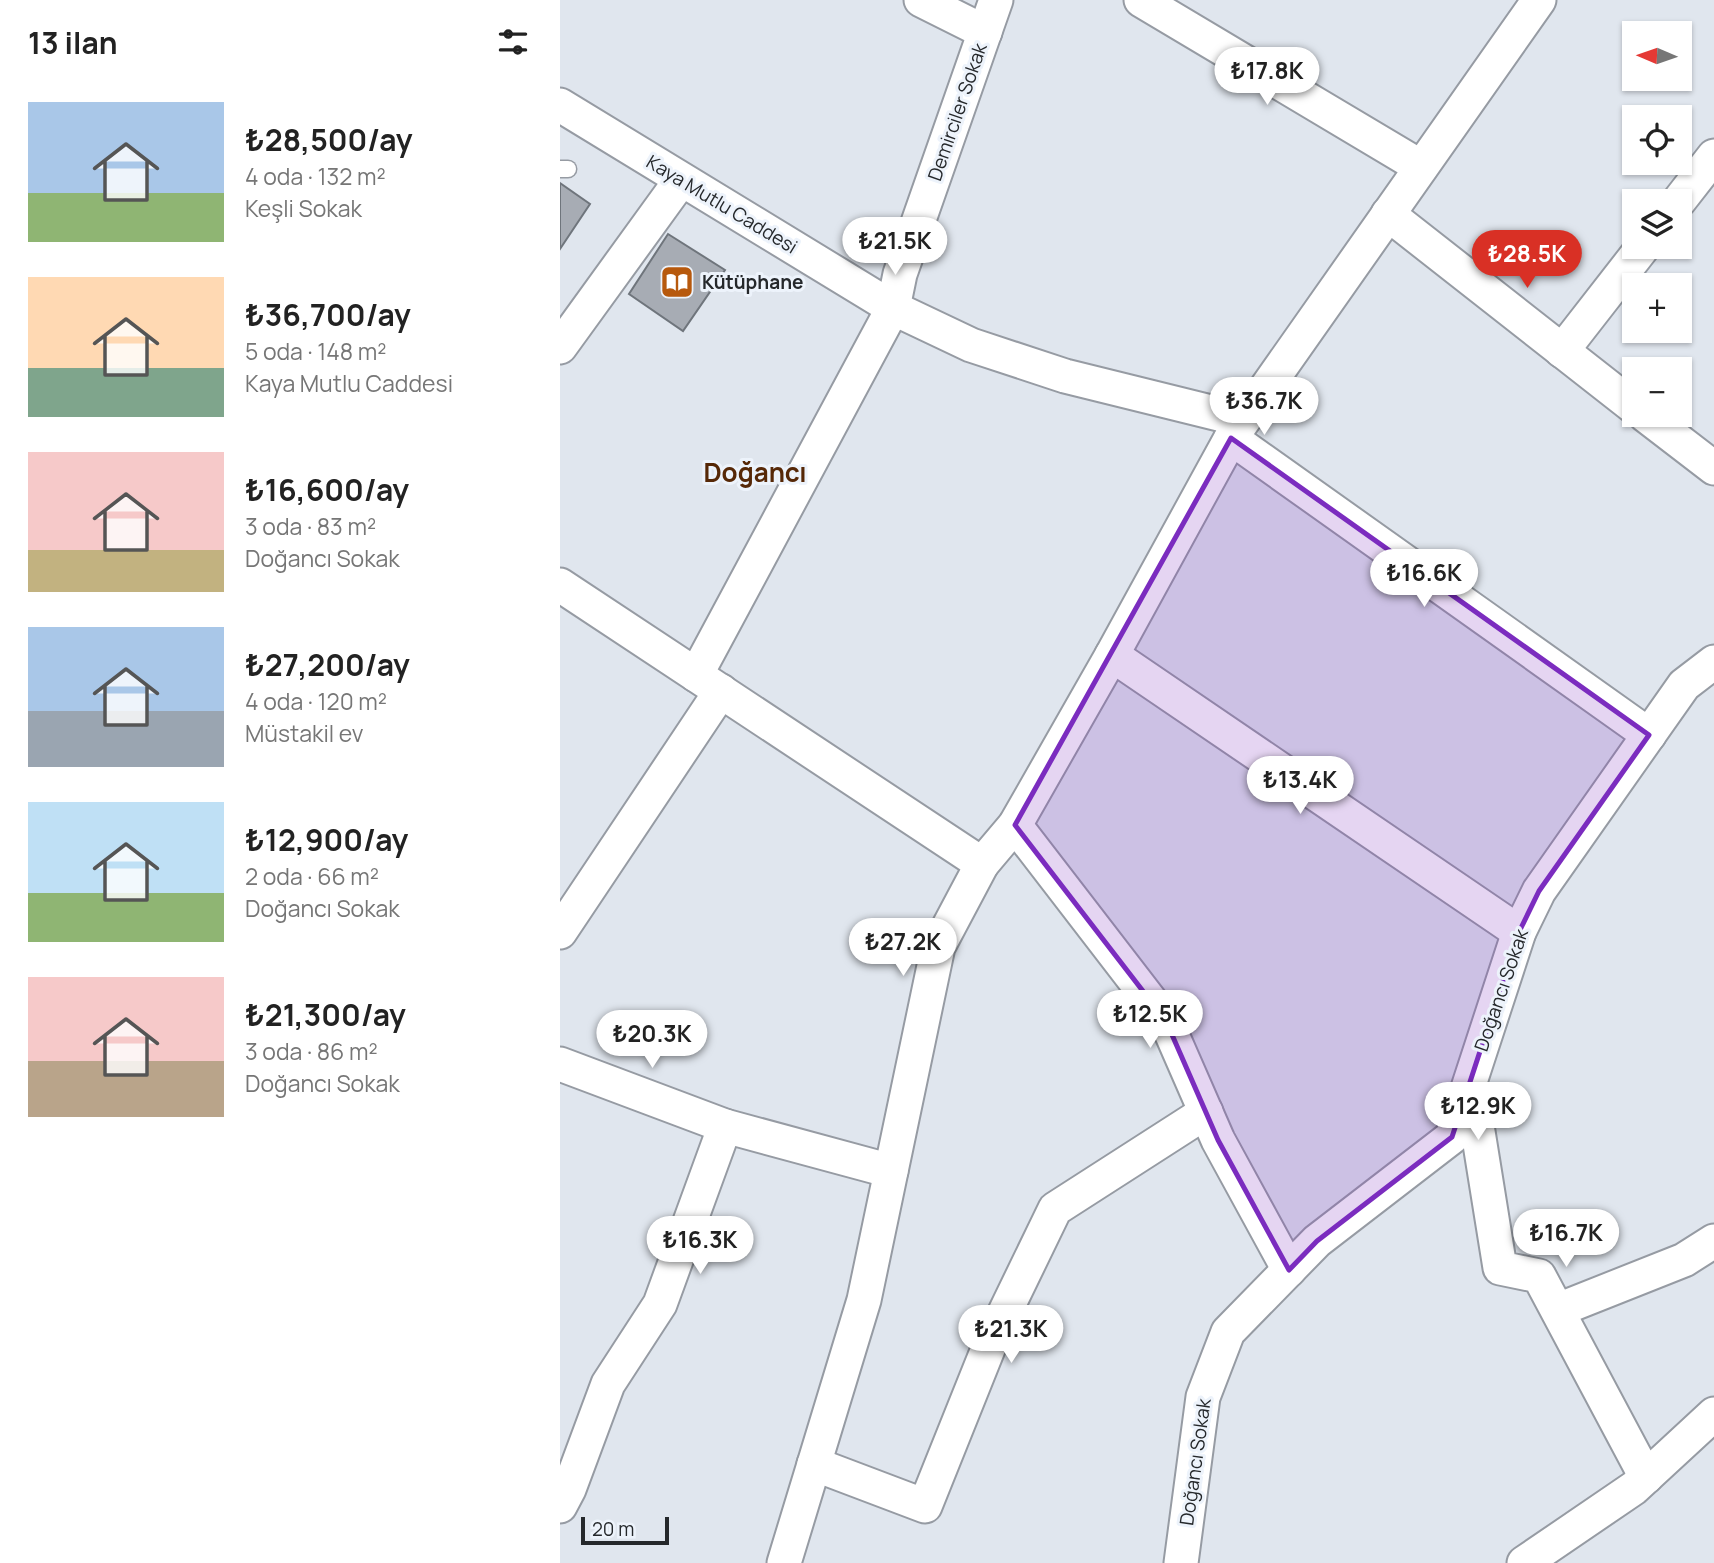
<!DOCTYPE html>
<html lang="tr">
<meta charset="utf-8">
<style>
body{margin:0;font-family:Manrope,sans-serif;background:#f2f2f2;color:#222;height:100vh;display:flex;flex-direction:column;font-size:26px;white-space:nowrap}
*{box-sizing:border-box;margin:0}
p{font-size:23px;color:#767676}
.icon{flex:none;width:38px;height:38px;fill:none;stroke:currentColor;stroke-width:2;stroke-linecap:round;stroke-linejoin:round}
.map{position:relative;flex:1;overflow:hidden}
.details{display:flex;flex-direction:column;background:#fff;width:560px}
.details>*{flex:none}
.needle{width:46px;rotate:272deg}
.buttons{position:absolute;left:1062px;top:21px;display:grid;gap:14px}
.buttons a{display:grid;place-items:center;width:70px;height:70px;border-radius:0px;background:#fff;box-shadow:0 2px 5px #0004;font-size:35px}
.scale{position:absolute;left:21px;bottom:18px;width:88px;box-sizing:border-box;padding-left:7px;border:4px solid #25282b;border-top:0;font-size:19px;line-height:24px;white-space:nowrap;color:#25282b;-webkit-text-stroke:5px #edf3fb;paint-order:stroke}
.price{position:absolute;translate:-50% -60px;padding:0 16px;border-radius:24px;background:#fff;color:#222;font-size:23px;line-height:46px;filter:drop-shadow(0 2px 4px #0008)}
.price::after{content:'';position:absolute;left:50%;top:42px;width:21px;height:16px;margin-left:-10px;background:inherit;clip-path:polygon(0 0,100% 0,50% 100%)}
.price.on{background:#d93025;color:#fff}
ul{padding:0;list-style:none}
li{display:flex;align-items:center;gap:21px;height:175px;padding:0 28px}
li span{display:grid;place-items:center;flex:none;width:196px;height:140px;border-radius:0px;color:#555}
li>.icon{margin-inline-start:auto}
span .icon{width:84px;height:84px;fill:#fffc;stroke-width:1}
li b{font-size:30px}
h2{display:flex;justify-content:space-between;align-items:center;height:84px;padding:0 28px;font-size:30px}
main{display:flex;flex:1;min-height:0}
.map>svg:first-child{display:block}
</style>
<main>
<section class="details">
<h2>13 ilan<svg class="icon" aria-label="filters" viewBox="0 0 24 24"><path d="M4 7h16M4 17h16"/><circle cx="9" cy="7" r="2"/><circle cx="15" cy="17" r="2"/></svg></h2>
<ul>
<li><span style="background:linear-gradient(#a9c7e8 65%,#8fb573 0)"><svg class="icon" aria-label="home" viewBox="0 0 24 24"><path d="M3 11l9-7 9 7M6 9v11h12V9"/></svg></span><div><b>₺28,500/ay</b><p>4 oda · 132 m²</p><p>Keşli Sokak</p></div></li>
<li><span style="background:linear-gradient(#ffd9b3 65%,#7fa58c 0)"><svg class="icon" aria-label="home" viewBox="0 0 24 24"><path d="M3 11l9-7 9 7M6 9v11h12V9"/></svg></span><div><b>₺36,700/ay</b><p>5 oda · 148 m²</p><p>Kaya Mutlu Caddesi</p></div></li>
<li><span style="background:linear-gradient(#f6c9c9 70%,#c2b280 0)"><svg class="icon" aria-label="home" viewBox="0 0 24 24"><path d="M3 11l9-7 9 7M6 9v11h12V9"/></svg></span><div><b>₺16,600/ay</b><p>3 oda · 83 m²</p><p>Doğancı Sokak</p></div></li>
<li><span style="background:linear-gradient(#a9c7e8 60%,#9aa5b1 0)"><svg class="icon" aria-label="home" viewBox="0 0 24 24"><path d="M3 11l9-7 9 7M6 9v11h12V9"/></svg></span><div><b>₺27,200/ay</b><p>4 oda · 120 m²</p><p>Müstakil ev</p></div></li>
<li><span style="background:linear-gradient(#bfe0f5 65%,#8fb573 0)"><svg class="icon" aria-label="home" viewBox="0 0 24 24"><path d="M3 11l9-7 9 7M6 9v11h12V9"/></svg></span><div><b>₺12,900/ay</b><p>2 oda · 66 m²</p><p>Doğancı Sokak</p></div></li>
<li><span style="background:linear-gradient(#f6c9c9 60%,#b9a48a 0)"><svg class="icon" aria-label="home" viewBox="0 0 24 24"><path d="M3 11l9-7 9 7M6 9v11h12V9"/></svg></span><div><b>₺21,300/ay</b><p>3 oda · 86 m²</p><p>Doğancı Sokak</p></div></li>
</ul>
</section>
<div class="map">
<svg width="1154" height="1563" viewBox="0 0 1154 1563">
<rect width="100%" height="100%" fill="#e0e6ee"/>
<g fill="#a7acb4" stroke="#6f757c" stroke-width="2">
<polygon points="0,183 30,204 0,249"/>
<polygon points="108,234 165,270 123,331 69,294"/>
</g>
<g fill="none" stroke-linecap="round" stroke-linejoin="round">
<defs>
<polyline id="lane" points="0,169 8,169"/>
<g id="street">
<polyline points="361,0 425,32"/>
<polyline points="581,0 861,167"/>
<polyline points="0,105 333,308 411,345 505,376 683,420"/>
<polyline points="1119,201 1154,156"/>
<polyline points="828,214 1074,407"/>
<polyline points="0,347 121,180"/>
<polyline points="1002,351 1083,247"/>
<polyline points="1085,415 1154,468"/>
<polyline points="671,438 1089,735"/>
<polyline points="0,585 422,864 378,947 304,1300 224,1563"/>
<polyline points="552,655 959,932"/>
<polyline points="136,675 333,308 340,274 436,0"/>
<polyline points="455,825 606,1021 658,1140 729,1270"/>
<polyline points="422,864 455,825 552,655 671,438 979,0"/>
<polyline points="0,932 161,691"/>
<polyline points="0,1064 165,1126"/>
<polyline points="911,1088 940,1268 979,1276 1086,1477"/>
<polyline points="998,1310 1124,1260 1154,1241"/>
<polyline points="254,1464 365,1506 432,1339 495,1209 646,1112"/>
<polyline points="0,1506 9,1489 48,1384 100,1304 165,1126 331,1171"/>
<polyline points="621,1563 643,1397 668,1332 757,1241 892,1137 959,932 979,891 1124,685 1154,662"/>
<polyline points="964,1563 1074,1488 1154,1414"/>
</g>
</defs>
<use href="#lane" stroke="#969ba3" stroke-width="19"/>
<use href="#street" stroke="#969ba3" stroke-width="37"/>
<use href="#lane" stroke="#fff" stroke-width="16"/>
<use href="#street" stroke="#fff" stroke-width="33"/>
</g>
<path fill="#7b2cbf" fill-opacity="0.2" stroke="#7b2cbf" stroke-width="5" stroke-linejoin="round" d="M671,438L1089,735L979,891L959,932L892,1137L757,1241L729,1270L658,1140L606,1021L455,825Z"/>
<defs>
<symbol id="library-square" viewBox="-11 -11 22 22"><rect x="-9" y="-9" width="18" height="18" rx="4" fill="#b7590d" stroke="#edf3fb"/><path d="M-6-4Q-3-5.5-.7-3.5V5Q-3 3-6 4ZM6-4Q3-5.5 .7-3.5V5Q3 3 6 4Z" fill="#fff"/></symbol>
</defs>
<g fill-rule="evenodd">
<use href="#library-square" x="98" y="263" width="38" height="38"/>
</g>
<g text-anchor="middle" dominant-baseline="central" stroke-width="6" stroke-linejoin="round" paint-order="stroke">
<g font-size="19" fill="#25282b" stroke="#edf3fb">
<text transform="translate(397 112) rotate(-71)">Demirciler Sokak</text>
<text transform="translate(162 204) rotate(31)">Kaya Mutlu Caddesi</text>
<text transform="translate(941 990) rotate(-71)">Doğancı Sokak</text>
<text transform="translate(635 1462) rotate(-82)">Doğancı Sokak</text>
</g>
<g font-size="19" font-weight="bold" fill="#25282b" stroke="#edf3fb" text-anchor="start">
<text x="142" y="282">Kütüphane</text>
</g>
<g font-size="26" font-weight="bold" fill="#562807" stroke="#edf3fb">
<text x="195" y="472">Doğancı</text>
</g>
</g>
</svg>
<div class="buttons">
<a><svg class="needle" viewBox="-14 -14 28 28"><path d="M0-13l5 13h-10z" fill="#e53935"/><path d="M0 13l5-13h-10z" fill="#767676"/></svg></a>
<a><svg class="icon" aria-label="locate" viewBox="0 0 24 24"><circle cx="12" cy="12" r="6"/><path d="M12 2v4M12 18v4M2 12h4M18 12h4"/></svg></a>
<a><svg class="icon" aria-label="layers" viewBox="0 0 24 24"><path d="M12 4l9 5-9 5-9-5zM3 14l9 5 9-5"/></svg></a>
<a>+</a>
<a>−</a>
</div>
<div class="scale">20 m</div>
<b class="price" style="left:707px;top:107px">₺17.8K</b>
<b class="price" style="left:335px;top:277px">₺21.5K</b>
<b class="price on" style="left:967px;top:290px">₺28.5K</b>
<b class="price" style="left:704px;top:437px">₺36.7K</b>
<b class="price" style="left:864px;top:609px">₺16.6K</b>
<b class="price" style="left:740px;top:816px">₺13.4K</b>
<b class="price" style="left:343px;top:978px">₺27.2K</b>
<b class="price" style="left:590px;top:1050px">₺12.5K</b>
<b class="price" style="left:92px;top:1070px">₺20.3K</b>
<b class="price" style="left:918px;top:1142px">₺12.9K</b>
<b class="price" style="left:1006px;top:1269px">₺16.7K</b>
<b class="price" style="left:140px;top:1276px">₺16.3K</b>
<b class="price" style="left:451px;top:1365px">₺21.3K</b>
</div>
</main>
